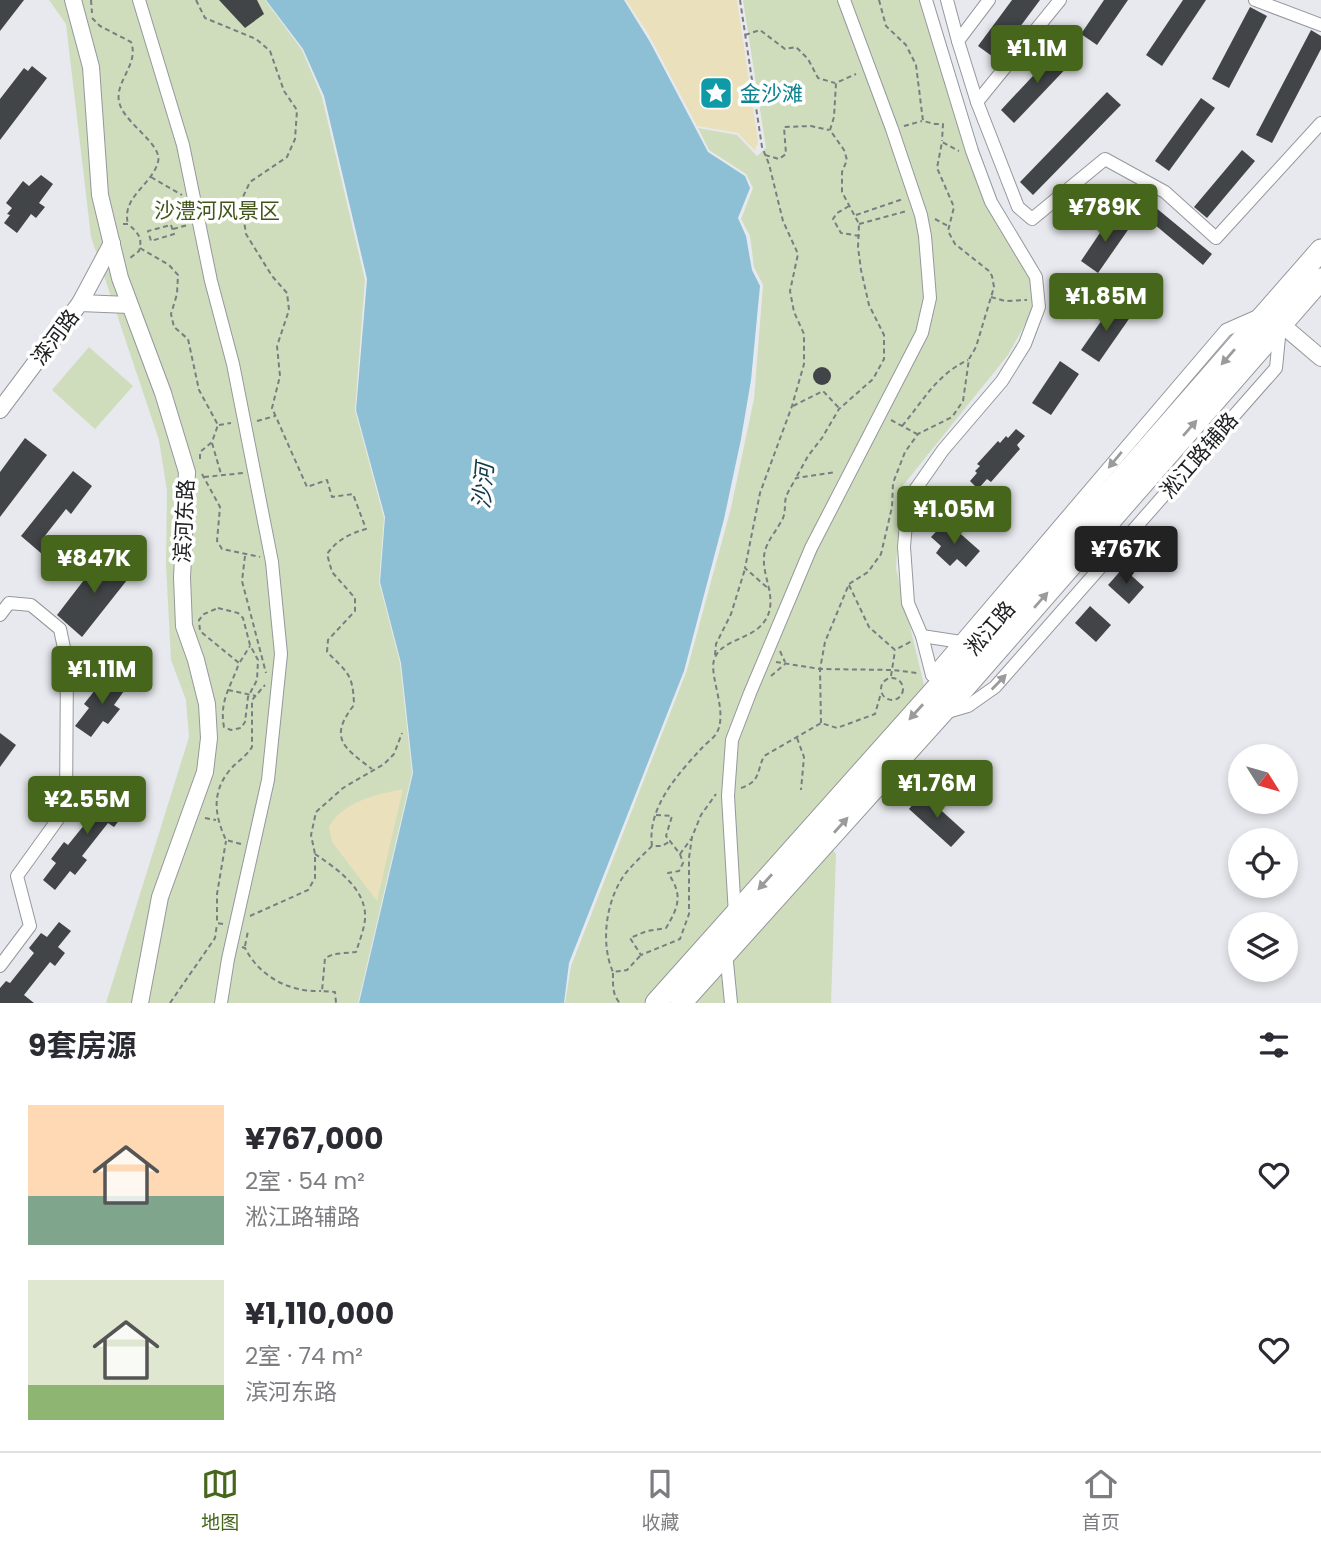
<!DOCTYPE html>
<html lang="zh">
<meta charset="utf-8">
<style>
body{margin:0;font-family:Poppins,"Noto Sans SC",sans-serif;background:#f2f2f3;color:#2b2b33;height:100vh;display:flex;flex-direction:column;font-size:26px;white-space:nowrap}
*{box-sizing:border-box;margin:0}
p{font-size:23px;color:#7c7c81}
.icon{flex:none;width:38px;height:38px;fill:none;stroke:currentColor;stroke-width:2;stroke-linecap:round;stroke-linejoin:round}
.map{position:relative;height:1003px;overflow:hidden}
.details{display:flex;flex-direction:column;background:#fff;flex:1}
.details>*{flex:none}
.needle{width:46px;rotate:127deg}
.buttons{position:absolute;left:1228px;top:744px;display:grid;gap:14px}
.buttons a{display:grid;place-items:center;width:70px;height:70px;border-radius:50%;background:#fff;box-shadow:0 4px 10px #0003;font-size:35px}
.price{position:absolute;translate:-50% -60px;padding:0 16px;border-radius:7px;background:#46661c;color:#fff;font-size:23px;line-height:46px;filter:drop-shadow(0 2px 4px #0008)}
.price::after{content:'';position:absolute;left:50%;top:42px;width:21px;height:16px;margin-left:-10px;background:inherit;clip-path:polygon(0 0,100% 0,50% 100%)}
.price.selected{background:#222;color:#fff}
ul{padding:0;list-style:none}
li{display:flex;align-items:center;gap:21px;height:175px;padding:0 28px}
li span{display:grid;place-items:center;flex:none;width:196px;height:140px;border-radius:0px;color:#555}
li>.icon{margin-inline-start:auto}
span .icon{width:84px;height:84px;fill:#fffc;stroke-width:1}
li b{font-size:30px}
h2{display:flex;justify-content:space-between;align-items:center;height:84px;padding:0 28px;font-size:30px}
.dock{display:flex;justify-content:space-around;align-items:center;height:98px;border-top:2px solid #e1e1e2;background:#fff;font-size:19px;color:#7c7c81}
.dock a{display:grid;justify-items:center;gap:4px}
.dock .selected{color:#46661c}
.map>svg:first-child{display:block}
</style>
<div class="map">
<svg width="1321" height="1003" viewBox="0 0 1321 1003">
<rect width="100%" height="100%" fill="#e7e9ee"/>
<g fill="#cfddbd">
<polygon points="49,0 265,0 302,50 322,97 365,280 355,410 384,518 379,582 400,663 412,773 358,1003 106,1003 189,737 186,700 171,660 166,565 167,491 159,440 91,237 66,24"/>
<polygon points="743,0 920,0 980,185 1031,278 1033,298 1032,312 1008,355 901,488 896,568 924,685 912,703 808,821 836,854 831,1003 565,1003 571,966 687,670 731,508 754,399 763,285 754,267 750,236 741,219 753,188 746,174 709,150 698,128 737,135 757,156 766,148"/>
<polygon points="89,347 133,386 95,429 52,390"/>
</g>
<g fill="#eae0bb">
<polygon points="626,0 737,0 758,141 755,151 738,133 697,126 649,35"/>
<path d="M403,789L377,901L332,842L329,827C343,801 376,795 403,789Z"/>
</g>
<polygon fill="#8ec0d5" points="266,0 624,0 650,42 708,152 745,176 750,188 738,218 746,236 752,270 760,286 751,380 741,439 724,519 684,671 569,963 564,1003 359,1003 413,773 401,663 380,582 385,517 356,410 367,279 324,96 303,49"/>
<g fill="#424548">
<polygon points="0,0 24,0 0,31"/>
<polygon points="219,0 257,0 264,14 245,28"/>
<polygon points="1012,0 1040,0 996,59 978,46"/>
<polygon points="1104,0 1128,0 1097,45 1081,34"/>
<polygon points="1183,0 1206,0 1162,66 1146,55"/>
<polygon points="1250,7 1267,16 1229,88 1212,79"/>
<polygon points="1311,30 1321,36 1321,49 1272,143 1256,135"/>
<polygon points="1060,47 1074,60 1014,123 1001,110"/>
<polygon points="32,66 47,78 0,140 0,99 24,68 28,71"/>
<polygon points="1107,92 1121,105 1033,195 1020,182"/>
<polygon points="1201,98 1215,108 1169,171 1155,161"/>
<polygon points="1242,150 1255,161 1207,218 1194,207"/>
<polygon points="41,175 53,184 39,203 45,207 36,218 31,214 17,233 4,223 10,215 7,214 12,208 6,203 23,181 29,186"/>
<polygon points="1138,193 1212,254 1203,265 1130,204"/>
<polygon points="1112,215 1130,227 1098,273 1081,261"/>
<polygon points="1113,304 1131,316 1099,362 1081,350"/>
<polygon points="1060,361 1079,374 1051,415 1032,403"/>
<circle cx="822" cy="376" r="9"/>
<polygon points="1016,429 1025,436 1017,445 1020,449 991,482 987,479 978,489 970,481 977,473 975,471 980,466 977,464 998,441 1000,443 1006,436 1008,438"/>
<polygon points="25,438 47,455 0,517 0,472"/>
<polygon points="73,471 92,486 71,514 66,509 44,537 51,543 42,554 21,536"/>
<polygon points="946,521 980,551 966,567 957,559 950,566 936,553 941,546 931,537"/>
<polygon points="104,554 131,575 82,637 57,615"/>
<polygon points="1123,568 1144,587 1129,604 1108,585"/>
<polygon points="1090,606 1111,625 1096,642 1075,623"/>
<polygon points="115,673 129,684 114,705 120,709 108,724 103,721 91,737 75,726 89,708 84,704 95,690 100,693"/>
<polygon points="0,733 16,745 0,767"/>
<polygon points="117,783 129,792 117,808 124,814 114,827 108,823 82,856 87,860 75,875 70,871 55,890 43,880 56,863 51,859 64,842 68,845 93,814 87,810 100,794 105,798"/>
<polygon points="922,793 965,832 951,847 909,809"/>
<polygon points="59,922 71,931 58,947 65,953 55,966 50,962 24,995 34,1003 0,1003 0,988 6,981 10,983 34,953 29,948 41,933 47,937"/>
</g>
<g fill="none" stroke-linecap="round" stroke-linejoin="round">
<defs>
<g id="minor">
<polyline points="139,0 183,145 211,281 233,364 272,562 281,654 268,780 228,959 221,1003"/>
<polyline points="926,0 972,151 991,202 1036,277 1039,307 1025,344 1002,381 943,450 908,500 904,547 908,603 922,636 932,675 942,682"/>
<polyline points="947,0 958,41"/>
<polyline points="1060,0 977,102 1018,207 1032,219 1105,159 1165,192 1216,238 1321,123"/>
<polyline points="1255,0 1321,25"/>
<polyline points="977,102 958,41 989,0"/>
<polyline points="0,615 9,603 31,605 60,629 67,662 66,808 17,876 30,926 0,966"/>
<polyline points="922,636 961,642 965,646"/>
<polyline points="932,675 1226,330 1260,315"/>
<polyline points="944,713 968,706 995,687 1276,368 1280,327"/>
<polyline points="735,915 728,796 732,740 750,693 811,548 922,333 930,298 925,236 921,215 892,129 844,0"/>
<polyline points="726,952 731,1003"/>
</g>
<g id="tertiary">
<polyline points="73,0 91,67 100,195 120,278 163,393 187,472 182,578 184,626 196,660 207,704 209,738 205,772 160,897 140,1003"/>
<polyline points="80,303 112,243"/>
<polyline points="1274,318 1321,358"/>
<polyline points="0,410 80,303 129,305"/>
</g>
<g id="primary">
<polyline points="656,1003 970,651 1321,250"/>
<polyline points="681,1003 965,687 1321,279"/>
</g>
</defs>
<use href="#minor" stroke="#95989c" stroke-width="14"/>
<use href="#tertiary" stroke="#95989c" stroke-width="18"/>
<use href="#primary" stroke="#95989c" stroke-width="23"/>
<g stroke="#7c7d81" stroke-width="2" stroke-dasharray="5 3.5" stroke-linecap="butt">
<polyline points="91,0 92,13"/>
<path d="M196,0L205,18L256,39L270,51L284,91L297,110L295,139L287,157L250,182L241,201L246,234L272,276L287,293L289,310L277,346L280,376L272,408L307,487L327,480L332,497L353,494L366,529C349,534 337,540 327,554L332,572L355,598V611L328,640L327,652C348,673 353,674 354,705C328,738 344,748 372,769"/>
<polyline points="740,0 762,147 769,164 783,221 798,254 790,291 794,312 804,334 804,364 792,406 760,493 745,568 770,590"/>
<polyline points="879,0 886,26 906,45 916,65 923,121 935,124 943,124 942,141"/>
<path d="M92,18L100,26L131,42C140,65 112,83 120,105C127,125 163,145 158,162C152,185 121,197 128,224"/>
<polyline points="745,35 760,30 785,49 796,47 808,59 818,78 835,83"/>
<polyline points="904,126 922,121"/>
<polyline points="765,155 779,159 786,154 784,127 811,126 829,130"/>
<polyline points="151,177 182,195"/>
<polyline points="849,206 837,213 833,219 841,233 860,236"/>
<polyline points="856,215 903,199"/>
<polyline points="935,219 948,226"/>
<path d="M123,224H128C138,233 143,237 139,251L130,258"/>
<polyline points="859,224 907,211"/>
<polygon points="171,225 174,234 151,241 148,231"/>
<polyline points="173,229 188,225"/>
<polyline points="140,248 169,265 178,275 177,294 171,314 174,327 188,339 199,390 218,425 212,442 200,452 200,462"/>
<polyline points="991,297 1005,301 1027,300"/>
<polyline points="793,406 823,391 839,408"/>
<polyline points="891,420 917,434"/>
<polyline points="257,421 275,416"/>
<polyline points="219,425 231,423"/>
<path d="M902,426C924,400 936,375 968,360"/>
<polyline points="212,443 221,474"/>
<polyline points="202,474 220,507 217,541 222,549 260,557"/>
<polyline points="797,476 808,456 822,438 839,409 873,379 884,359 884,335 869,305 861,270 858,247 859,224 842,192 842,172 847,160 844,150 830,130 834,117 836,83 856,74"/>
<polyline points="204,477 243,473"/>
<polyline points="245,556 242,581 266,673"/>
<polyline points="849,585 869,627 895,650 912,641"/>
<path d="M218,608L238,613L243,618L250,645L258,660L257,680L248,697L245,722L241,728L231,730L224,727C219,700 231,687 239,663L200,631L199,620L204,614Z"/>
<polyline points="780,651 785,662"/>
<polyline points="715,655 716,644 731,614 745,569"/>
<polyline points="240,662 250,646"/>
<polyline points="776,662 820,669 893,670 917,673"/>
<polyline points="771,676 785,664"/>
<polyline points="891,676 895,651"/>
<circle cx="892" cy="689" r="11"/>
<polyline points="228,690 256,696"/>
<polyline points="821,723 820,669 825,642 849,584 868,572 881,554 892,507 893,483 905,452 918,434 952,417 963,401 969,359 976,347 994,287 992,276 989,271 955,244 948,231 954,207 937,168 942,142 959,151"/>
<polyline points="797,738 804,757 801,790"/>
<path d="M741,788C761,781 756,773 764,756L821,723L837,728L875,714L881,693"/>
<polyline points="656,815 672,816 666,836 680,854 691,839"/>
<polyline points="205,818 216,820"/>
<path d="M241,844L226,840C215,816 211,794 229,771C236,762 246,757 252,747V700L265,685"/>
<path d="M652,846C647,808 677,775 701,749C705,744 713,739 716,734C729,714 709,677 714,660C721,638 753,641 766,619C779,597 759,573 765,551C768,539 778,529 783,518C786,511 784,504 786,497C788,491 793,484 796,478L836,472"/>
<path d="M315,854C337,869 367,889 365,919C364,930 359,942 356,952L334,954L325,958L322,991L335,992L336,1003"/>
<path d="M680,854L683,863L679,871L668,873C683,895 679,906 666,928L647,931L630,938L641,955L680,939L689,914V858L692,837L701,815L716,794"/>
<polyline points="250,916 308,890 315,878 315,854 311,835 316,812 343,788 384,764 394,754 402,733"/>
<polyline points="223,924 217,923 217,894 226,841"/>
<polyline points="245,946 248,931"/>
<path d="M242,947L245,948C260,977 289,992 321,991"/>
<path d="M640,956L627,970L613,972C600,943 606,900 625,874C633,864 643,855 652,846H662L669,842"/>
<path d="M613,973C613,984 612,995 620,1003"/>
<polyline points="170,1003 215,938 217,924"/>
</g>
<use href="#minor" stroke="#fff" stroke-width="12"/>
<use href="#tertiary" stroke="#fff" stroke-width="16"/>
<use href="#primary" stroke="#fff" stroke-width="21"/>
</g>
<defs><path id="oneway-solid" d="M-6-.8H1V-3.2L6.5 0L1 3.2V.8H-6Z" transform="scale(1.75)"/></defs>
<g fill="#9b9b9c">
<use href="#oneway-solid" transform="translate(1228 357) rotate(131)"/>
<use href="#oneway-solid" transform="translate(1190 428) rotate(-49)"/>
<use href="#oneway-solid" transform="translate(1115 460) rotate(130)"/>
<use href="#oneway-solid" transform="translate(1041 600) rotate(-49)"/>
<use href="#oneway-solid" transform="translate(999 682) rotate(-46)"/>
<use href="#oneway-solid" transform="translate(916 712) rotate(132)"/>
<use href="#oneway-solid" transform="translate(841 825) rotate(-48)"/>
<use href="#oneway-solid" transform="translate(765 882) rotate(132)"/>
</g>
<defs>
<symbol id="sight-square" viewBox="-11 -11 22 22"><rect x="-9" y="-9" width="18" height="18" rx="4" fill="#0f9aa8" stroke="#fff"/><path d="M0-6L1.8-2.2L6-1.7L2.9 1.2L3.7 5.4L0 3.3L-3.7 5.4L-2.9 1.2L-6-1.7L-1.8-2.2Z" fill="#fff"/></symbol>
</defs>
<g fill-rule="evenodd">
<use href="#sight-square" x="697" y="74" width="38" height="38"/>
</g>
<g text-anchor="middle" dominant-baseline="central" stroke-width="7" stroke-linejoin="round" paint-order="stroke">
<g font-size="21" fill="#0d838f" stroke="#fff" text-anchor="start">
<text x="740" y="93">金沙滩</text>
</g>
<g font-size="21" fill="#405618" stroke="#fff">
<text x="217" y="210">沙澧河风景区</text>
</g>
<g font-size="21" fill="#202123" stroke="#fff">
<text transform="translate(55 337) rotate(-53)">滦河路</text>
<text transform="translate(1199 455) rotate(-49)">淞江路辅路</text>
<text transform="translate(184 521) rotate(-87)">滨河东路</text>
<text transform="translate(990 628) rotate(-49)">淞江路</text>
</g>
<g font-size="23" font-style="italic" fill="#0e3a4a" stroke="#fff">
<text transform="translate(483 486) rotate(-85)">沙河</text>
</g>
</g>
</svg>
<div class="buttons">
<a><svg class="needle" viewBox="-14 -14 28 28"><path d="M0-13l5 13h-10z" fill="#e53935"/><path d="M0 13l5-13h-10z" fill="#7c7c81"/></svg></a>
<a><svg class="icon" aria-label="locate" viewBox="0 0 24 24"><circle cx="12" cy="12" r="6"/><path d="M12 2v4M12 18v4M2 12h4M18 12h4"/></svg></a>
<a><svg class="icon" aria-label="layers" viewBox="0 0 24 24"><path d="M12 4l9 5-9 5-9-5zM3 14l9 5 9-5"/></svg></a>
</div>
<b class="price" style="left:1037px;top:85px">¥1.1M</b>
<b class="price" style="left:1105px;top:244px">¥789K</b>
<b class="price" style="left:1106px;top:333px">¥1.85M</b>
<b class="price" style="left:954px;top:546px">¥1.05M</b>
<b class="price selected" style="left:1126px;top:586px">¥767K</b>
<b class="price" style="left:94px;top:595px">¥847K</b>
<b class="price" style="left:102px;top:706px">¥1.11M</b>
<b class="price" style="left:937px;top:820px">¥1.76M</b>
<b class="price" style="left:87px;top:836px">¥2.55M</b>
</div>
<section class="details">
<h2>9套房源<svg class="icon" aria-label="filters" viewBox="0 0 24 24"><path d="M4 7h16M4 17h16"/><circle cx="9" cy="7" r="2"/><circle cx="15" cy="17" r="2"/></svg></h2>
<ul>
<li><span style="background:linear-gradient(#ffd9b3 65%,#7fa58c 0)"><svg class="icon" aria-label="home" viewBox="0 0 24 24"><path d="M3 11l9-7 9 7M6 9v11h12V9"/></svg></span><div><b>¥767,000</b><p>2室 · 54 m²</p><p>淞江路辅路</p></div><svg class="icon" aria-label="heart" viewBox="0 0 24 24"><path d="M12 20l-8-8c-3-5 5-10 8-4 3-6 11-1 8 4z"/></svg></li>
<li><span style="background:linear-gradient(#dfe7d0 75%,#8fb573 0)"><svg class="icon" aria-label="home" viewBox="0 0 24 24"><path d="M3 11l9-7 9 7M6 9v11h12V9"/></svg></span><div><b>¥1,110,000</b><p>2室 · 74 m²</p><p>滨河东路</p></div><svg class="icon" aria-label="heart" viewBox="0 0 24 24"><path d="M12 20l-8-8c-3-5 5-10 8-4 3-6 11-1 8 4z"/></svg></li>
</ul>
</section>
<nav class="dock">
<a class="selected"><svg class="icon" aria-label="map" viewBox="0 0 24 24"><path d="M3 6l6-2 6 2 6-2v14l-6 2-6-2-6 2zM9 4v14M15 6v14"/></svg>地图</a>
<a><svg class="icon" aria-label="saved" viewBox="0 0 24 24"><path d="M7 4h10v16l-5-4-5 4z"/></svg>收藏</a>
<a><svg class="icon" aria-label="home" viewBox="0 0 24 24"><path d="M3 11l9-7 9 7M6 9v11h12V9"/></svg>首页</a>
</nav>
